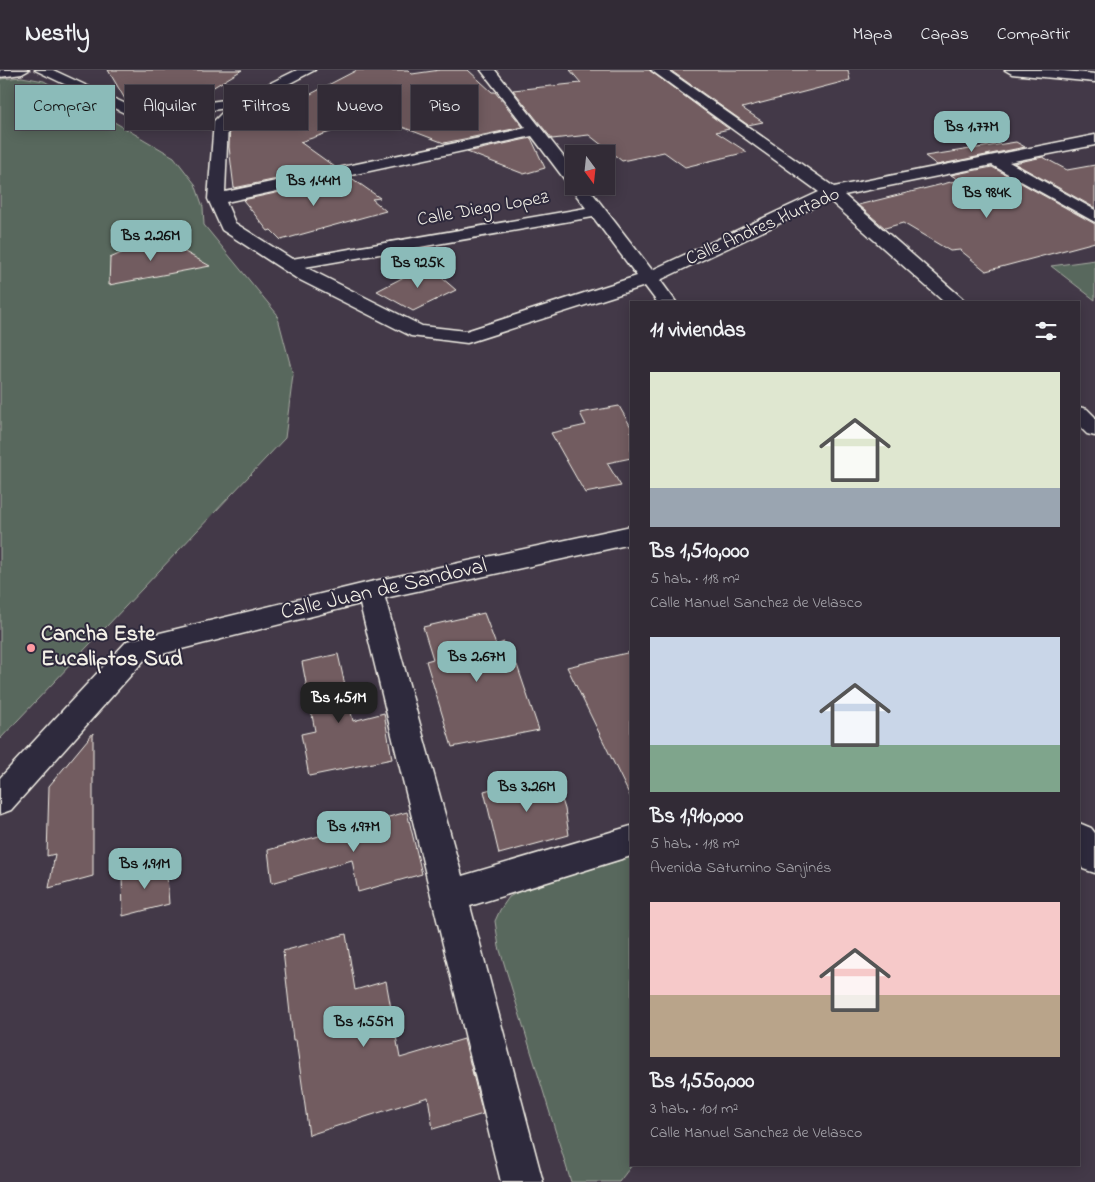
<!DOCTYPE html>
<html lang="es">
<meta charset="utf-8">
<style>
body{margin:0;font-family:"Indie Flower",sans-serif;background:#3d3742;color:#f1f3f6;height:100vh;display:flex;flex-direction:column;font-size:19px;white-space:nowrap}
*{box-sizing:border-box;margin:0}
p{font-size:16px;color:#a8a7ad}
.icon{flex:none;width:28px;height:28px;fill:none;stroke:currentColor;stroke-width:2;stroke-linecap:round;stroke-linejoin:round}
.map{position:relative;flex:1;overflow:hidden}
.side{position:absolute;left:630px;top:231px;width:450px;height:865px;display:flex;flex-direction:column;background:#322b36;border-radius:0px;box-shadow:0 2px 12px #0003,0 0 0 1px #4d4751}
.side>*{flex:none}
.banner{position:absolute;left:15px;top:15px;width:475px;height:45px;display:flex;gap:10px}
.needle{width:32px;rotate:165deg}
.buttons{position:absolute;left:565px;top:75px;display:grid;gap:10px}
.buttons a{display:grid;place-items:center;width:50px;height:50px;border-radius:0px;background:#322b36;box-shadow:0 2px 12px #0003,0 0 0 1px #4d4751;font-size:25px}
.price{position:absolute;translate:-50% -42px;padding:0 11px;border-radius:10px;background:#8bbbb9;color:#111;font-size:16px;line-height:32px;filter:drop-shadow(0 1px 2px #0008)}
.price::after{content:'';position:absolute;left:50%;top:30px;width:15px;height:11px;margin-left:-8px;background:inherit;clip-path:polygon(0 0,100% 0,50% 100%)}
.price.on{background:#222;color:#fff}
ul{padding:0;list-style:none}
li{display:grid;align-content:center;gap:10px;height:265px;padding:0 20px}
li span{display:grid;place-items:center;height:155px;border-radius:0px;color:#555}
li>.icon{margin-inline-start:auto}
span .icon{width:90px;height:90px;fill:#fffc;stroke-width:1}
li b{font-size:21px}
h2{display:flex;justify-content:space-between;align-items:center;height:60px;padding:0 20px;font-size:21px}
.chip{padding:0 18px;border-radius:0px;background:#322b36;box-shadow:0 2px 12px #0003,0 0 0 1px #4d4751;font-size:18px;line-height:45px}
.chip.on{background:#8bbbb9;color:#111}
header{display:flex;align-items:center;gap:30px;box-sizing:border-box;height:70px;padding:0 25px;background:#322b36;border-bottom:1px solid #4d4751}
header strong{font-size:24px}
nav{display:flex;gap:28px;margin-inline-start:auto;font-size:18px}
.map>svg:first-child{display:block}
</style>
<header>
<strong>Nestly</strong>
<nav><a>Mapa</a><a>Capas</a><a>Compartir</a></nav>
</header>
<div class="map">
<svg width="1095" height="1112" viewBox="0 0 1095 1112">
<rect width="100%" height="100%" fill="#433948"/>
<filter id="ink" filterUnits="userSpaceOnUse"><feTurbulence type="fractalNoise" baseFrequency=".02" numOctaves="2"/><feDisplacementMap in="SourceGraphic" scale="10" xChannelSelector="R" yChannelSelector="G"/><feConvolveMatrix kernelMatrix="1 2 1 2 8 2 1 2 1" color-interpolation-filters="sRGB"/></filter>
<g filter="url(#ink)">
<g fill="#59675d" stroke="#a6aca2">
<polygon points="22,7 44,11 174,87 195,114 203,137 204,155 277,244 293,305 285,368 0,669 0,9"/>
<polygon points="1095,190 1095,230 1051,196"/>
<polygon points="631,787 632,1095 619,1112 571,1112 499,877 495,851 500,840 509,827 526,818"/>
</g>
<g fill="#725c60" stroke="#f4f1e8">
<polygon points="108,0 242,0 192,30 138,37 127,32 136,28 125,29"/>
<polygon points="357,0 408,0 412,4 440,0 468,0 492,22 495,22 523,57 444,73 376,47 300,72 335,97 234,118 229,77 230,54 288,24 305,27"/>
<polygon points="570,0 649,0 729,59 716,62 747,82 685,97 664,82 622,91 589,65 552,69 513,20 581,13"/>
<polygon points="670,0 848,0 850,10 742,38 763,52 748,55"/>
<polygon points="531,68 545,98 524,104 467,82"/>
<polygon points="1016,72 1025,77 937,95 925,86"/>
<polygon points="1043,87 1067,100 1095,95 1095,138 1014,93"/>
<polygon points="992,97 1095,154 1095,172 986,201 960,180 950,181 903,153 885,158 858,135 959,110 951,105"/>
<polygon points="350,107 380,128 372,129 386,141 281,170 271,160 268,161 243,130"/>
<polygon points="158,167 210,196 109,215 110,188"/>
<polygon points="427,195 456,220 413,241 377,221"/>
<polygon points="619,336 631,357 631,388 607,393 621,416 585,423 551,363 586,355 580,343"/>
<polygon points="484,543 496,575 504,572 513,596 517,595 539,660 452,677 426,591 433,589 423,557"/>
<polygon points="631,582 631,728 567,597"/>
<polygon points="338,584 353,651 384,643 392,689 309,706 301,664 315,661 302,592"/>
<polygon points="93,663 93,806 49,818 55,784 47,786 49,716"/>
<polygon points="553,702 565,739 569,765 499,784 484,721"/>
<polygon points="407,742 422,804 358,822 352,790 272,813 268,780"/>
<polygon points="166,793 169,834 123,846 122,805"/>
<polygon points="346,864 355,920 386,911 400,988 464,969 483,1044 433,1059 428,1027 309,1065 296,970 293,970 283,881"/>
</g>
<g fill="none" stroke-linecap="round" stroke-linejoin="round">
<defs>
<g id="minor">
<polygon points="0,0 29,0 22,4 0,7"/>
<path d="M35,0H53L141,41L240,28L297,0H315L248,35L228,52L225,122L526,58L481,0H495L574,100V116H587L652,200L819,122L651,0H667L834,117L1095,65V75L1009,92L1095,140V152L992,95L844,125L962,228L964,232H944L829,130L660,210L676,232H657L645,216L467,273L411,266L296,208L222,160L208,129L214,51L227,38L139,50ZM532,66L586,138L292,189L235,153L226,132ZM593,147L637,206L466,261L422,256L305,197Z"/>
<polygon points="1005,0 1054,0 1095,4 1095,12 1012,4"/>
<polygon points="1079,337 1087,339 1095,347 1095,366 1087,364 1079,356"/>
<polygon points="631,456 631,474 385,528 462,806 631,756 631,786 470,836 543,1112 501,1112 360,534 146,588 11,740 0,744 0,708 127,571 370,512"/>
<polygon points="1079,753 1091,758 1095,763 1095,803 1083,799 1079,793"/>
</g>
</defs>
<use href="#minor" stroke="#f4f1e8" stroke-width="3"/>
<use href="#minor" fill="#2f2a3d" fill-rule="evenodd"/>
</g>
</g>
<circle fill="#ff9aa2" stroke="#2f2a3d" stroke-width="2" cx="31" cy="578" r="5"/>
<g text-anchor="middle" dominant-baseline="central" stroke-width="4" stroke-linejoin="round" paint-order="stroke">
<g font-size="19" fill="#f4f1e8" stroke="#2f2a3d">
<text transform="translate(483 139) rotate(-10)">Calle Diego Lopez</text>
<text transform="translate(763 157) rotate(-24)">Calle Andres Hurtado</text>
</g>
<g font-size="22" fill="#f4f1e8" stroke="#2f2a3d">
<text transform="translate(384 520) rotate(-13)">Calle Juan de Sandoval</text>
</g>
<g font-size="22" font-weight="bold" fill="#f4f1e8" stroke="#2f2a3d" text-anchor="start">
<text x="41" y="565">Cancha Este<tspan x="41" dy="25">Eucaliptos Sud</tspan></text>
</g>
</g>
</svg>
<div class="buttons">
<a><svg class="needle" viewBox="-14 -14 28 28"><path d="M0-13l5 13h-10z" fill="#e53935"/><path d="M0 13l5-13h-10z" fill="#a8a7ad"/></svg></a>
</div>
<b class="price" style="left:972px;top:83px">Bs 1.77M</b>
<b class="price" style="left:314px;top:137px">Bs 1.44M</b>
<b class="price" style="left:987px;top:149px">Bs 984K</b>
<b class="price" style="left:151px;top:192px">Bs 2.26M</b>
<b class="price" style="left:418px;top:219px">Bs 925K</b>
<b class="price" style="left:477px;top:613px">Bs 2.67M</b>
<b class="price on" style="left:339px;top:654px">Bs 1.51M</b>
<b class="price" style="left:527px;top:743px">Bs 3.26M</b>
<b class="price" style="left:354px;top:783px">Bs 1.97M</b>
<b class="price" style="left:145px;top:820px">Bs 1.91M</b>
<b class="price" style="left:364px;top:978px">Bs 1.55M</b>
<div class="banner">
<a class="chip on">Comprar</a>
<a class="chip">Alquilar</a>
<a class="chip">Filtros</a>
<a class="chip">Nuevo</a>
<a class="chip">Piso</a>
</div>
<section class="side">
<h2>11 viviendas<svg class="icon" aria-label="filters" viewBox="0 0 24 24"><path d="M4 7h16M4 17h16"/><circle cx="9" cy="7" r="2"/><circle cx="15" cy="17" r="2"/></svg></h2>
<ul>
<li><span style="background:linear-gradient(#dfe7d0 75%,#9aa5b1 0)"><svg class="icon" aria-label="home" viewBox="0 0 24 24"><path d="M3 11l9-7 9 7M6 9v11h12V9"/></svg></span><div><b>Bs 1,510,000</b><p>5 hab. · 118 m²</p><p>Calle Manuel Sanchez de Velasco</p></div></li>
<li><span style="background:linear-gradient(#c9d6e8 70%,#7fa58c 0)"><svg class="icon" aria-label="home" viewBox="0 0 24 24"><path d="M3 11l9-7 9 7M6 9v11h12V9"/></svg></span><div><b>Bs 1,910,000</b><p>5 hab. · 118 m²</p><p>Avenida Saturnino Sanjinés</p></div></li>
<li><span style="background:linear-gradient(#f6c9c9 60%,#b9a48a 0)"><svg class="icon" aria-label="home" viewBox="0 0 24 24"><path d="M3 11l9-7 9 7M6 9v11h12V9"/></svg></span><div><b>Bs 1,550,000</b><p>3 hab. · 101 m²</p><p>Calle Manuel Sanchez de Velasco</p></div></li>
</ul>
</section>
</div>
